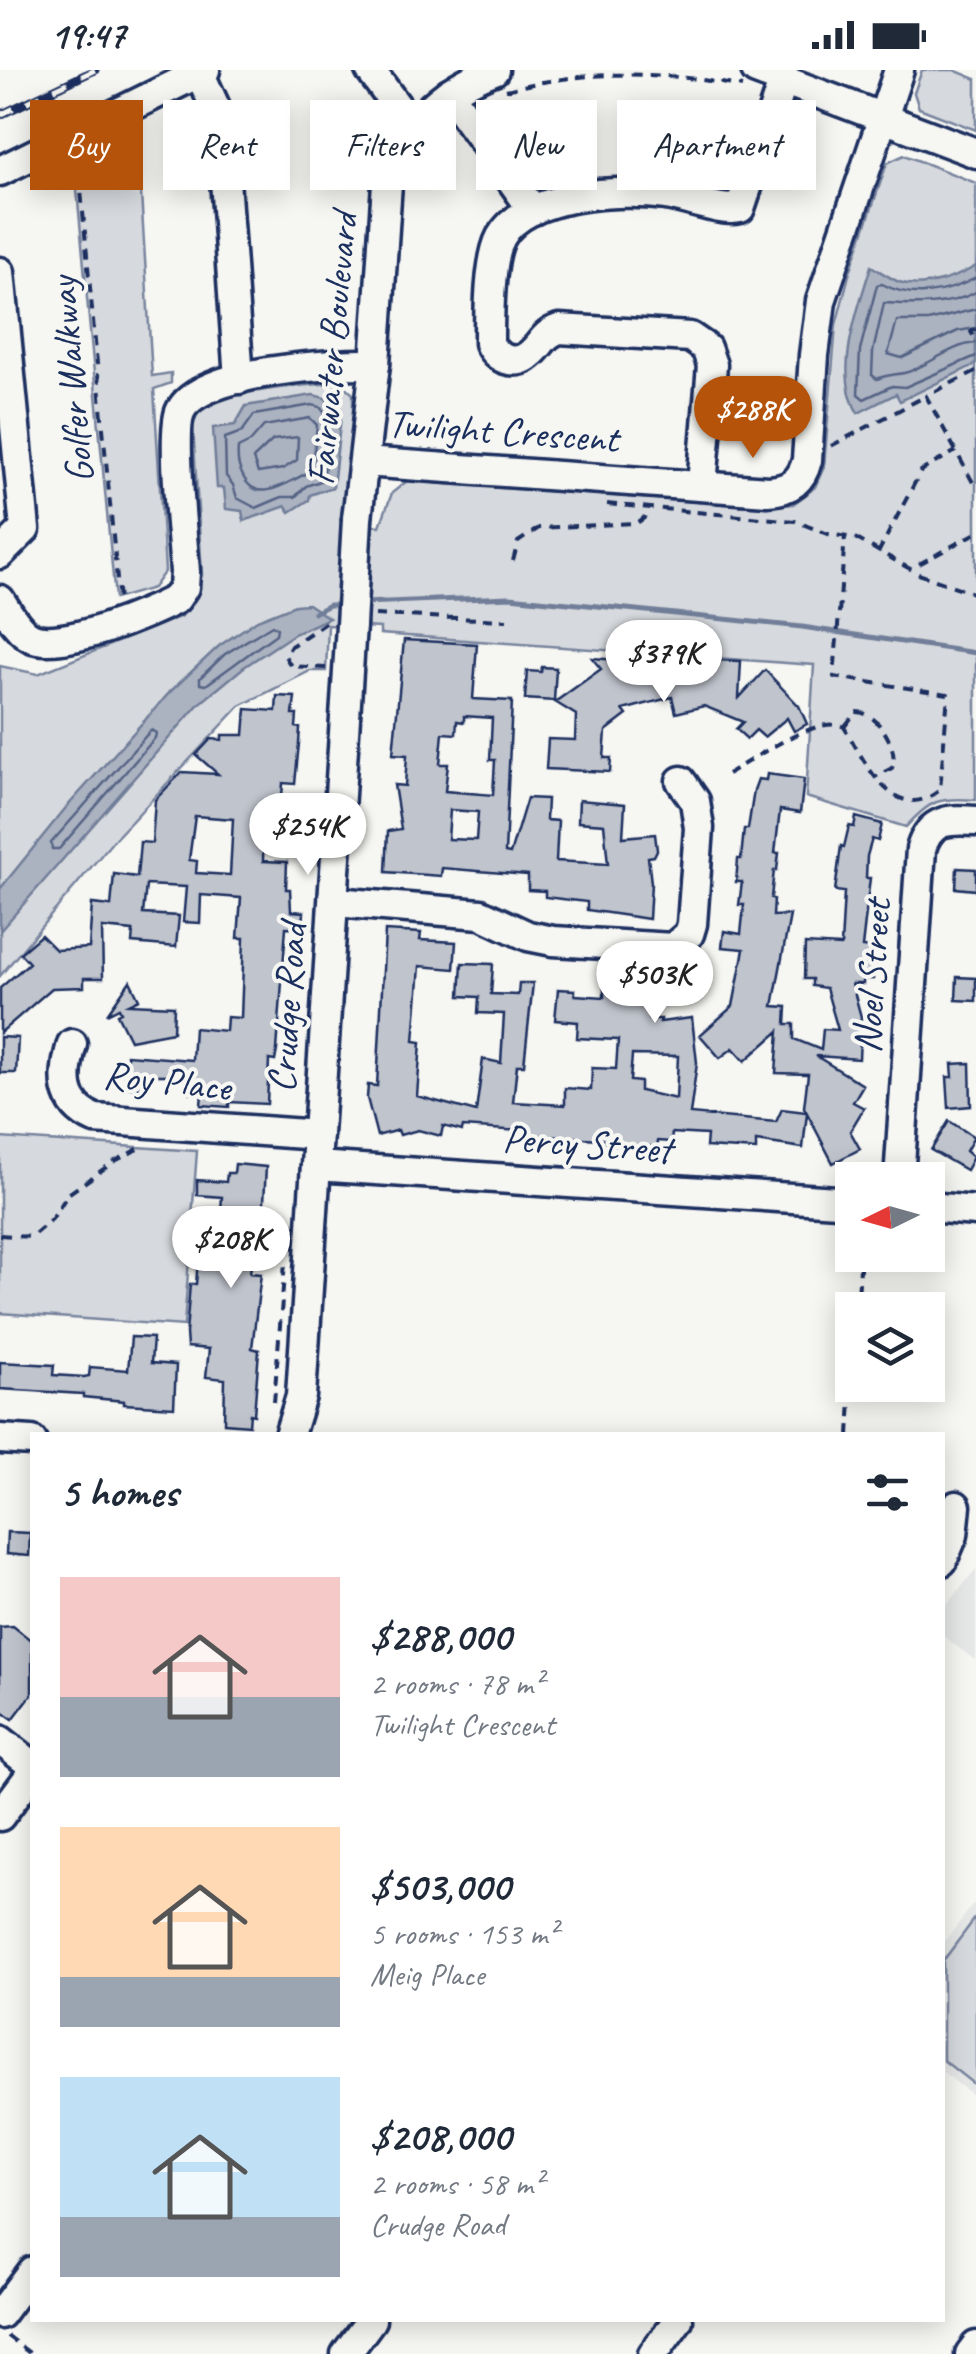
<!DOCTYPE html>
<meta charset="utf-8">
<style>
body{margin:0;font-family:Caveat,sans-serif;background:#f2f2f3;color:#1f2937;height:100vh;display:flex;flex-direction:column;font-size:38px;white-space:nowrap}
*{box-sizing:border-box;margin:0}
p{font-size:32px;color:#747a83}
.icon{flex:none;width:55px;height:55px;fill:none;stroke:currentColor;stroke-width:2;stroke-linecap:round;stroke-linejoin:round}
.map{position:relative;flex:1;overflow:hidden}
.drawer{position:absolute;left:30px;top:1362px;width:915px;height:890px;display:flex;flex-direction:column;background:#fff;border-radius:0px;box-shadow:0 5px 25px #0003}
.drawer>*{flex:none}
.hud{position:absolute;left:30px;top:30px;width:918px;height:90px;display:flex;gap:20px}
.needle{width:65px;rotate:265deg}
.controls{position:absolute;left:835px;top:1092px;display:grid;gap:20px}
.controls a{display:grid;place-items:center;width:110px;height:110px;border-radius:0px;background:#fff;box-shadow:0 5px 25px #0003;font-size:50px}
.price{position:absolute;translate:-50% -85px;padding:0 22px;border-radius:35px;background:#fff;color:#222;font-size:32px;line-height:65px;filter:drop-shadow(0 2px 5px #0008)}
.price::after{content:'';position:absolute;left:50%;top:60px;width:30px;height:22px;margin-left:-15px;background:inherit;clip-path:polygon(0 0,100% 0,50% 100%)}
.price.active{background:#b45309;color:#fff}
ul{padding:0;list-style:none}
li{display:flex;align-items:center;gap:30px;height:250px;padding:0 30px}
li span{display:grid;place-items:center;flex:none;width:280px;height:200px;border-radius:0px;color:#555}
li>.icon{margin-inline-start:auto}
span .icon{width:120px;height:120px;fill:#fffc;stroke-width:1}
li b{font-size:42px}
h2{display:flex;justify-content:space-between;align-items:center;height:120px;padding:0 30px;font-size:42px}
.pill{padding:0 35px;border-radius:0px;background:#fff;box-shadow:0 5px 25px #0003;font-size:35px;line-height:90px}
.pill.active{background:#b45309;color:#fff}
.status{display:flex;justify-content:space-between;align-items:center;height:70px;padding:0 50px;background:#fff;direction:ltr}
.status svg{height:28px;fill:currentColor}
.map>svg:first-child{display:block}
</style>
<div class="status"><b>19:47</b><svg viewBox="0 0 49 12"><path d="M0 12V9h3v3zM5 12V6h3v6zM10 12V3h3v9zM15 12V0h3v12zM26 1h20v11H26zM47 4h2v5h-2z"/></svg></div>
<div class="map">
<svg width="976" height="2284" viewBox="0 0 976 2284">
<rect width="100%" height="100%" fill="#f6f6f2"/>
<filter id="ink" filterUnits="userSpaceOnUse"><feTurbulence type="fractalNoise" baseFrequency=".01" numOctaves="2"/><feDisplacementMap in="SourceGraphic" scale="20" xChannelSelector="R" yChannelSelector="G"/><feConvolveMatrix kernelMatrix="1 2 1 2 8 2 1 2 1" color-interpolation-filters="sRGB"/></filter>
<g filter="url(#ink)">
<g fill="#e6e7e7">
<polygon points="976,1499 976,1591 943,1566 942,1541"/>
<polygon points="976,1831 976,2028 943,2002 942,1875"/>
</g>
<g fill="#d6d9dd" stroke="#78849e" stroke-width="2.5">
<polygon points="922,0 954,0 976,9 976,60 919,38 914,23"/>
<polygon points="137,56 152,306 171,303 171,313 154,319 165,501 153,518 115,529 75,99 71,89"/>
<path d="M904,85L976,113V730C939,727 930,730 906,757L806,727L814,595L380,564V558L328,555L326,601H310L240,636L113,771L0,906V596L38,604L182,546L191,533L202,505L193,357C195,352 195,346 199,342C214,321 314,314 341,313L353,324V370L344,454L380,456L392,423L407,411L767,437L793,434L807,424L815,417L824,397L836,255L849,205L887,93Z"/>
<polygon points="0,1068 197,1081 184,1256 0,1243"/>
<polygon points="976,1847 976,2016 943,1990 943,1891"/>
</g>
<g fill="#abb2c0" stroke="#717e99" stroke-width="2.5">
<path d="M871,196C880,201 890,208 899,212C923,220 956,208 976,196V294L900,331L896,324L858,343C833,303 858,239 871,196Z"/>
<polygon points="313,325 325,328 341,346 333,417 310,425 309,430 290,442 286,436 244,451 242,441 226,439 224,418 217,418 213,358 235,355 246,336"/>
<polygon points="308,534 329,548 294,564 244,597 198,635 0,861 0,819 64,740 171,621 219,576 257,550 295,535"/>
</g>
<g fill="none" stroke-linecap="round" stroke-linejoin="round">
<g stroke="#556385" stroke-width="2.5">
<path d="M976,208C947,223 912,230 882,214L877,215L860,280L858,324L864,329L892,316L905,317L976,286"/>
<path d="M976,222C947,237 915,235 884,233L873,282L872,305L877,309C888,304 898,305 908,302C931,294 951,275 976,273"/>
<polyline points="976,239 928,251 897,251 888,284 902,288 958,261 976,258"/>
<polygon points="312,335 320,337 330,350 323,410 306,416 295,427 282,427 256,438 237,428 233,415 226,406 225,368 242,362 254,345"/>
<path d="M310,348L317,355L312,401C289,410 259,436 244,408C238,397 237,391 238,378L250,372L264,356Z"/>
<polygon points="298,367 297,390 283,399 258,403 253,389 273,370"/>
<polygon points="272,555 277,558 276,564 206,615 200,614 200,608 225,584"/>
<polygon points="151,660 156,663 155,668 59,779 52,779 51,773"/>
</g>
<g stroke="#717e99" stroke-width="5">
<polyline points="363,533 510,527 802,557 976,583"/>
<polyline points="314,543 329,535 342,535"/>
</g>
</g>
<g fill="#c0c4cd" stroke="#1b2f5e" stroke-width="2.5" fill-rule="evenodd">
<path d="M404,570L477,574L473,629L512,631L505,783L510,784L527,728L547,729L546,750L558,751L556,791L608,794L604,754L578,752L579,730L625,734L623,767L655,764L657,780L654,786L648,787L651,813L649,849L587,840V832L545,827V821L528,820V805L442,798L441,806L386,802L388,761L401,759L394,715L405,716L407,685L393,684ZM464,646L492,648L490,690H495L493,725L445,721L448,694H440L443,663L456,664L457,651L464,652ZM450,740L478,742L476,770L448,769Z"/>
<polygon points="592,588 631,591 634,602 643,600 645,607 710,590 741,591 739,628 765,600 799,636 807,654 794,661 787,648 764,667 756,660 747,669 736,659 743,652 704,636 676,643 672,627 623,640 627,645 606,661 604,688 611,688 610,702 546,699 548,669 575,670 576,645 555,632 601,599"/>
<polygon points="542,597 556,598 554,631 525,629 527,601 541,602"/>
<path d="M277,626L295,627L293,645H297L296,657L300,658L299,673L295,714L283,713L281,740L292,741L290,757L264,755L263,791L287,792L286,819H290L291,841L304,842L303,858L286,857L277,980L275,991L269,990L267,1034L229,1032V1037L201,1035L202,1023L189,1022L190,1005H149L148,1019L125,1017L127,985L192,990L194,958L226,961L227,947L241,948L244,868H238L241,828L201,825L200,853L183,852L186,817L146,815L143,844L179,846L176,877L132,873L133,861L102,858L103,908H84V917L52,918L0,963V918L29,893L20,883L41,865L56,880L89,878L92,834L111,836L114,804L137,807L140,772L152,773L155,730L182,702L218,704L196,685L211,669L222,670V665H244L246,639L276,641ZM195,746L233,749L230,805L196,803L197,791L189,790Z"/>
<path d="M767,704L804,709L800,743L780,740L775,783H779L777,800H774L771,828L774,829L773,846L790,845L773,936L787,937L786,954H794V969L821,980L823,959L838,960L826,918L812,916V909H804L805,874L841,876L844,822L835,821L841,776L844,777L849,756L854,757L856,747L882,754L878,771L872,769L867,786L866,808H870L862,877L870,878L869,892H874L873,909H863V914H852L861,947L859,989L816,986L863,1015L853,1032L864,1038L850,1061L860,1079L833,1093L807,1043L803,1078L756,1071V1080L706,1077L707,1065L672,1063L671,1072L658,1071L657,1077L602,1074V1069L522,1065V1061L463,1057L462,1061L443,1056L441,1066L418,1060L400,1065L398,1060L377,1066L367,1028L368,1015L377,1016L385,861L421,863L420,870L456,872L454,899L420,896L414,971L421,972L417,1026L476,1042L483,989L501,993L504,944L478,943L479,927L460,926L462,893L493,894L491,924L518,925L519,913H533L524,995H517L513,1032L565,1035V1018L591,1020L592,998L616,999L618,970L577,968L578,952L555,950L558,919L575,920V925L604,927V918L619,919L627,913L634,914L642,922H650L649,949H661L660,952L692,948L697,993L690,1044L776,1052L782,1039L806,1042L804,1037L808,1004L776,1003L779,961L745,991L733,978L720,988L700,965L733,936L744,879L722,877L724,861L741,864L744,835H739L742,812H736L738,789H741L744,759H748L754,720L758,709L766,710ZM632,985L678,986L676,1029L640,1021V1012L630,1011Z"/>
<polygon points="957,798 976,799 976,820 956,818"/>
<polygon points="957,907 976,908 976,931 956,930"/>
<polygon points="130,911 139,929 129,934 174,936 173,962 130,970 117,944 121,942 119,938 107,944"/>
<polygon points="0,967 18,968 16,1003 0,1003"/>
<polygon points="970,993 971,1036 949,1038 947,1007 953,1007 952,994"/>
<polygon points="949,1051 974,1067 966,1081 973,1087 966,1100 931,1080"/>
<polygon points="235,1094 266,1097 262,1166 255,1165 250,1203 261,1204 252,1278 259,1280 254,1345 250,1344 249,1355 224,1353 225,1309 206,1307 209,1279 187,1277 186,1263 190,1214 196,1214 198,1190 207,1191 208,1177 218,1178 222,1127 197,1125 197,1110 226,1112 227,1103 234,1103"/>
<polygon points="131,1267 153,1268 151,1293 176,1295 174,1337 124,1334 124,1331 83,1327 83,1324 0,1319 0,1292 54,1295 53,1305 84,1307 89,1306 90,1297 128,1300"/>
<polygon points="7,1462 30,1463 29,1486 6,1484"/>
<polygon points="13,1556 32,1571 32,1624 13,1649 0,1640 0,1557"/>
</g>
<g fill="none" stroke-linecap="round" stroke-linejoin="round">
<defs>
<g id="minor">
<polyline points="370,0 412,57"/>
<polyline points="756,0 976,83"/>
<polyline points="199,2 217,41 222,67 239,309"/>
<polyline points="449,23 533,140"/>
<polyline points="0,101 205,0"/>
<polyline points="0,202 25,459 0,484"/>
<path d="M364,392L768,421C790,420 802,411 807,390L814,285L821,231L899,0"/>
<path d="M702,415L712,295L706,278L690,267L559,259C542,265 542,275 529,285C515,297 495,288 489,273C489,246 489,189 501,167C526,123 621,119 665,125C686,127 721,143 740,138L784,9"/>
<path d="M357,449L375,294L387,113C405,55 437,22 494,0"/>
<path d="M0,530C8,542 18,561 31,567C59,581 149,544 176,529L184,517L185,502C183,471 171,365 180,342C198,300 334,293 375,294"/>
<polyline points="335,832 481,844 528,866 553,871 673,878 689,864 692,854 699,758 695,731 681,711"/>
<path d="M72,974C63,1005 61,1035 95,1049L318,1065"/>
<polyline points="316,1096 852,1132"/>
<path d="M899,1110L921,779C930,749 948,749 976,751"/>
<polyline points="928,1137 976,1141"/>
<polyline points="289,1365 301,1326 351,555"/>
<polyline points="0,1369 32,1371"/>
<polyline points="942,1491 953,1465 956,1436"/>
<polyline points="0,1670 32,1695"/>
<polyline points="0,1746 32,1703"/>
<polyline points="0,2244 32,2201"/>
<polyline points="346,2284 371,2250"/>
<polyline points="653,2284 678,2250"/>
<polyline points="970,2284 976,2276"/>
</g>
</defs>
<use href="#minor" stroke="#1b2f5e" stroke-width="35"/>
<g stroke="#1b2f5e" stroke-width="4" stroke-dasharray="10 8" stroke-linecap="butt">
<path d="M506,20C584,0 663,0 742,17"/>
<polyline points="78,88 119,531"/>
<polyline points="976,259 971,262 976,270"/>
<polyline points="976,301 926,326 976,418"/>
<polyline points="831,376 924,327"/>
<polyline points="607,434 795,451 828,464 855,468 921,505 976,524"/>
<polyline points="878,483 921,401 956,381"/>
<polyline points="513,491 518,472 539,458 637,453 644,448 646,440"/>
<polyline points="919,494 976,463"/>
<polyline points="375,545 507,550"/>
<polyline points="326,598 291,596 285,586 291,576 328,551"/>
<path d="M845,656L856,642C877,641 900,679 892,698L875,707"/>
<path d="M727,704C752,690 820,643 844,657C865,691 893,757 940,720L948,624L834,607L845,466"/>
<polyline points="0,1165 31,1167 52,1149 68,1124 115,1091 145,1075"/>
<polyline points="857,1240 861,1185"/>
<polyline points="274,1332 285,1192"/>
<polyline points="849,1365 852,1311"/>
<polyline points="7,2266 31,2284"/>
</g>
<use href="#minor" stroke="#f6f6f2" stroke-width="28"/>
<defs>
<polyline id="rail" points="0,45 95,0"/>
</defs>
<use href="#rail" stroke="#1b2f5e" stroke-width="9"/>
<use href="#rail" stroke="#f6f6f2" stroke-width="5" stroke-dasharray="15" stroke-linecap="butt"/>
<defs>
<polyline id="minor-bridge" points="351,555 357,449"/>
</defs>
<use href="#minor-bridge" stroke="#1b2f5e" stroke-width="35" stroke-linecap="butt"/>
<use href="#minor-bridge" stroke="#f6f6f2" stroke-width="28"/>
</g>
</g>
<g text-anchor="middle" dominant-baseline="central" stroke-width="8" stroke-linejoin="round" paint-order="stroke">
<g font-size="40" fill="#1b2f5e" stroke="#f6f6f2">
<text transform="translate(332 279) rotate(-85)">Fairwater Boulevard</text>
<text transform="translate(71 310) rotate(-95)">Golfer Walkway</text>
<text transform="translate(503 361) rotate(4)">Twilight Crescent</text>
<text transform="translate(872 906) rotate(-86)">Noel Street</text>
<text transform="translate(287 938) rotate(-86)">Crudge Road</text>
<text transform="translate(167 1011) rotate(6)">Roy Place</text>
<text transform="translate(587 1074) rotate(4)">Percy Street</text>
</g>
</g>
</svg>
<div class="controls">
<a><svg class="needle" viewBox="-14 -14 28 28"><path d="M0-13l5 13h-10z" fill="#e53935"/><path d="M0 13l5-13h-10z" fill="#747a83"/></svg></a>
<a><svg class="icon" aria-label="layers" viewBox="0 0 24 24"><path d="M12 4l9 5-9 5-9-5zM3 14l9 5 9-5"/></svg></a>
</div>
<b class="price active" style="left:753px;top:391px">$288K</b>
<b class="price" style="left:664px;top:635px">$379K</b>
<b class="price" style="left:308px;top:808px">$254K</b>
<b class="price" style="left:655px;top:956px">$503K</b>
<b class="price" style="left:231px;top:1221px">$208K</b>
<div class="hud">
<a class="pill active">Buy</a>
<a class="pill">Rent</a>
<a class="pill">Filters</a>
<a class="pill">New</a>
<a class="pill">Apartment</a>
</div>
<section class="drawer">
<h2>5 homes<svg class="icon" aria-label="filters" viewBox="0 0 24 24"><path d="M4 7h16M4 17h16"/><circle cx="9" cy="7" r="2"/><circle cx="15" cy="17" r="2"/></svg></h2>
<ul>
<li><span style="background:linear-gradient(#f6c9c9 60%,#9aa5b1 0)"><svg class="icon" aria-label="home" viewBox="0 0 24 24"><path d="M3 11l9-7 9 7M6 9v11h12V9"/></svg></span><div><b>$288,000</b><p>2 rooms · 78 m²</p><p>Twilight Crescent</p></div></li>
<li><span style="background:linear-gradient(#ffd9b3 75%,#9aa5b1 0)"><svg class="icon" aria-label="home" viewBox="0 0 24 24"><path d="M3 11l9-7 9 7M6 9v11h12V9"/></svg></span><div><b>$503,000</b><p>5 rooms · 153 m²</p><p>Meig Place</p></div></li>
<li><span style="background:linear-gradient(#bfe0f5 70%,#9aa5b1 0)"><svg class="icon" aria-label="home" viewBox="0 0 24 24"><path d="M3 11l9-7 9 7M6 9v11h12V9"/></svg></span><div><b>$208,000</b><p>2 rooms · 58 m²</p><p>Crudge Road</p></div></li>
</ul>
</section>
</div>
